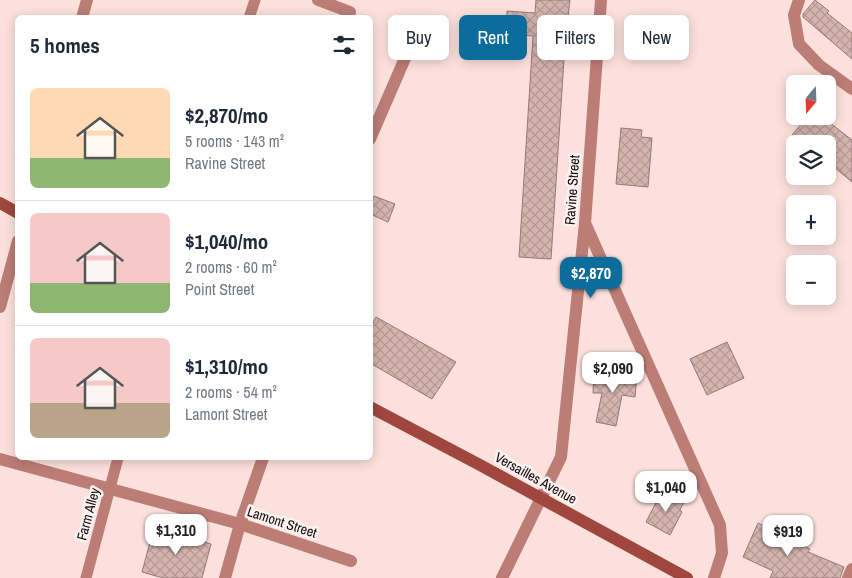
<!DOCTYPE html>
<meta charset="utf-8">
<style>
body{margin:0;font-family:"Archivo Narrow",sans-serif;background:#f6f6f7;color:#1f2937;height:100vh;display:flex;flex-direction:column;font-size:19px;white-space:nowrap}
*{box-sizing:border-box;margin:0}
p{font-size:16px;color:#747a83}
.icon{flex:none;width:28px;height:28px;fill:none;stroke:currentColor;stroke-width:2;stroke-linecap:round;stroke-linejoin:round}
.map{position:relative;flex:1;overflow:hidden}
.drawer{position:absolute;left:15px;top:15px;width:358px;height:445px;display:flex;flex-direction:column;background:#fff;border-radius:8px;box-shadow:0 2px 12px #0003}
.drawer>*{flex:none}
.guide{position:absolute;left:388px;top:15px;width:389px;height:45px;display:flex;gap:10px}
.needle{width:32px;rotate:199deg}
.controls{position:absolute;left:786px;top:75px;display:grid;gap:10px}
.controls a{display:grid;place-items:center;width:50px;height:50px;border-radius:8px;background:#fff;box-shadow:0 2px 12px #0003;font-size:25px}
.price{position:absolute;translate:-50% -42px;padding:0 11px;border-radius:10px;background:#fff;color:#222;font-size:16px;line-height:32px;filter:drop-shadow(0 1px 2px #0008)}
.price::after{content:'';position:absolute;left:50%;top:30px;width:15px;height:11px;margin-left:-8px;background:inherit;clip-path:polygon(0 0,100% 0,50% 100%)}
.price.current{background:#0c6c9b;color:#fff}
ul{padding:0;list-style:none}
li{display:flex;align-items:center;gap:15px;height:125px;padding:0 15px}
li+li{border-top:1px solid #e0e1e3}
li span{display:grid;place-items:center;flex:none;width:140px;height:100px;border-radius:8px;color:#555}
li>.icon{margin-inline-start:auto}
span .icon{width:60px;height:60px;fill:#fffc;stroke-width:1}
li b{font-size:21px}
h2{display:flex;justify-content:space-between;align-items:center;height:60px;padding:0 15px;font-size:21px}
.tag{padding:0 18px;border-radius:8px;background:#fff;box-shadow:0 2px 12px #0003;font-size:18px;line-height:45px}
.tag.current{background:#0c6c9b;color:#fff}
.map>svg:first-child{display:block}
</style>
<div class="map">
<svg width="852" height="578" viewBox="0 0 852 578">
<defs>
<pattern id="building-cross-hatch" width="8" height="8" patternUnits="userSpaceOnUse" patternTransform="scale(1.25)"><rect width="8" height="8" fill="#d5b4af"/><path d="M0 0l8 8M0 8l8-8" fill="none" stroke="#b69995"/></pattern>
</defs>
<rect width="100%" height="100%" fill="#fce0dc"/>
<g fill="url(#building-cross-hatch)" stroke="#967874">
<polygon points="536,0 570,0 565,44 551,259 519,257 533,36 506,34 507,11 535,13"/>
<polygon points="815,0 829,11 827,13 852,33 852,59 803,17 803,14"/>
<polygon points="808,116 821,116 852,140 852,182 828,162 828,144 802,144 792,135"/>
<polygon points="621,128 642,130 641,137 652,138 648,187 616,184"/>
<polygon points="374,196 395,204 388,222 370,214 370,206"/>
<polygon points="376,317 456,362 432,399 370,363 370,328"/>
<polygon points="727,342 744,378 707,395 690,359"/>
<polygon points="594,371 637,375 635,397 622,395 616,426 596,422 602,393 593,393"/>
<polygon points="662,491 684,502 680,510 682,512 670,535 646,522"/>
<polygon points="758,523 810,549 808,552 844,567 840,578 770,578 773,571 743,557"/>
<polygon points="154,527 211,544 202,578 163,578 142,572"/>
</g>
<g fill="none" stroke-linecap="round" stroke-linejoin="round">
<g stroke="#bb7d75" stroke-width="11">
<polyline points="249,18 255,0"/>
<polyline points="86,578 118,458"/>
</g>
<g stroke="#bb7d75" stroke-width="12">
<polyline points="318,0 350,12"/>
<polyline points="799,0 794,15 799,44 819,65 852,89"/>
<polyline points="82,18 87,0"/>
<polyline points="370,139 409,49"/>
<polyline points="585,223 720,525 722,553 714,578"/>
<polyline points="0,307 18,241"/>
<polyline points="0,459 240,524 351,561"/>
<polyline points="225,578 240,524 263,458"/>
<polyline points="502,578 561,457 585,223 601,0"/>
<polyline points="848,578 852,569"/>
</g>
<g stroke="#9f473f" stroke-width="12">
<polyline points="0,203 18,213"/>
<polyline points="370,407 480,465 687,578"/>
</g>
</g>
<g text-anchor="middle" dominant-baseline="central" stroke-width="5" stroke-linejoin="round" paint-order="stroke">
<g font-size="14" fill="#140a08" stroke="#faf3f2">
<text transform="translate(572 190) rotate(-86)">Ravine Street</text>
<text transform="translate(536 478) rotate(29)">Versailles Avenue</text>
<text transform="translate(88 514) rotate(-75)">Farm Alley</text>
<text transform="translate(282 522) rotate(18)">Lamont Street</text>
</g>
</g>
</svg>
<div class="controls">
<a><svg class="needle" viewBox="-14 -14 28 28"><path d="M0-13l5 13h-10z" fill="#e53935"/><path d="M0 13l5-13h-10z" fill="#747a83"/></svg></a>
<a><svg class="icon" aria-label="layers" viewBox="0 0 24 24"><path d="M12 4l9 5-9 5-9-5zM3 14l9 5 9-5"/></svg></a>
<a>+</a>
<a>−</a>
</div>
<b class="price current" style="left:591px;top:299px">$2,870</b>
<b class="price" style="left:613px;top:394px">$2,090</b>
<b class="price" style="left:666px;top:513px">$1,040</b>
<b class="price" style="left:176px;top:556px">$1,310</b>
<b class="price" style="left:788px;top:557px">$919</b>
<div class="guide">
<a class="tag">Buy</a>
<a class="tag current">Rent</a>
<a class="tag">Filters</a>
<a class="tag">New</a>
</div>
<section class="drawer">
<h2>5 homes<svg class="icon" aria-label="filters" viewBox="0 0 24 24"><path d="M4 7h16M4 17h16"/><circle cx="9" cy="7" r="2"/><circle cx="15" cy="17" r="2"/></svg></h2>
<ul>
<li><span style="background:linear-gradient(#ffd9b3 70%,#8fb573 0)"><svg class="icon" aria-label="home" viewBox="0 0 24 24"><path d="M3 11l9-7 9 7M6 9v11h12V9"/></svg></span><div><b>$2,870/mo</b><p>5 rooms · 143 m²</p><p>Ravine Street</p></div></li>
<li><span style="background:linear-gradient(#f6c9c9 70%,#8fb573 0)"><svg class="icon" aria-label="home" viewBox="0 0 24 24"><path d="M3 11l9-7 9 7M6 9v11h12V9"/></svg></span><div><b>$1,040/mo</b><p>2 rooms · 60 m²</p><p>Point Street</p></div></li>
<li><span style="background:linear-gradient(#f6c9c9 65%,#b9a48a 0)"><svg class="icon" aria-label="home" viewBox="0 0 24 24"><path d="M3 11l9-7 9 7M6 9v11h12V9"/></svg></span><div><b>$1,310/mo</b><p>2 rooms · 54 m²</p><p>Lamont Street</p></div></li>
</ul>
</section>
</div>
